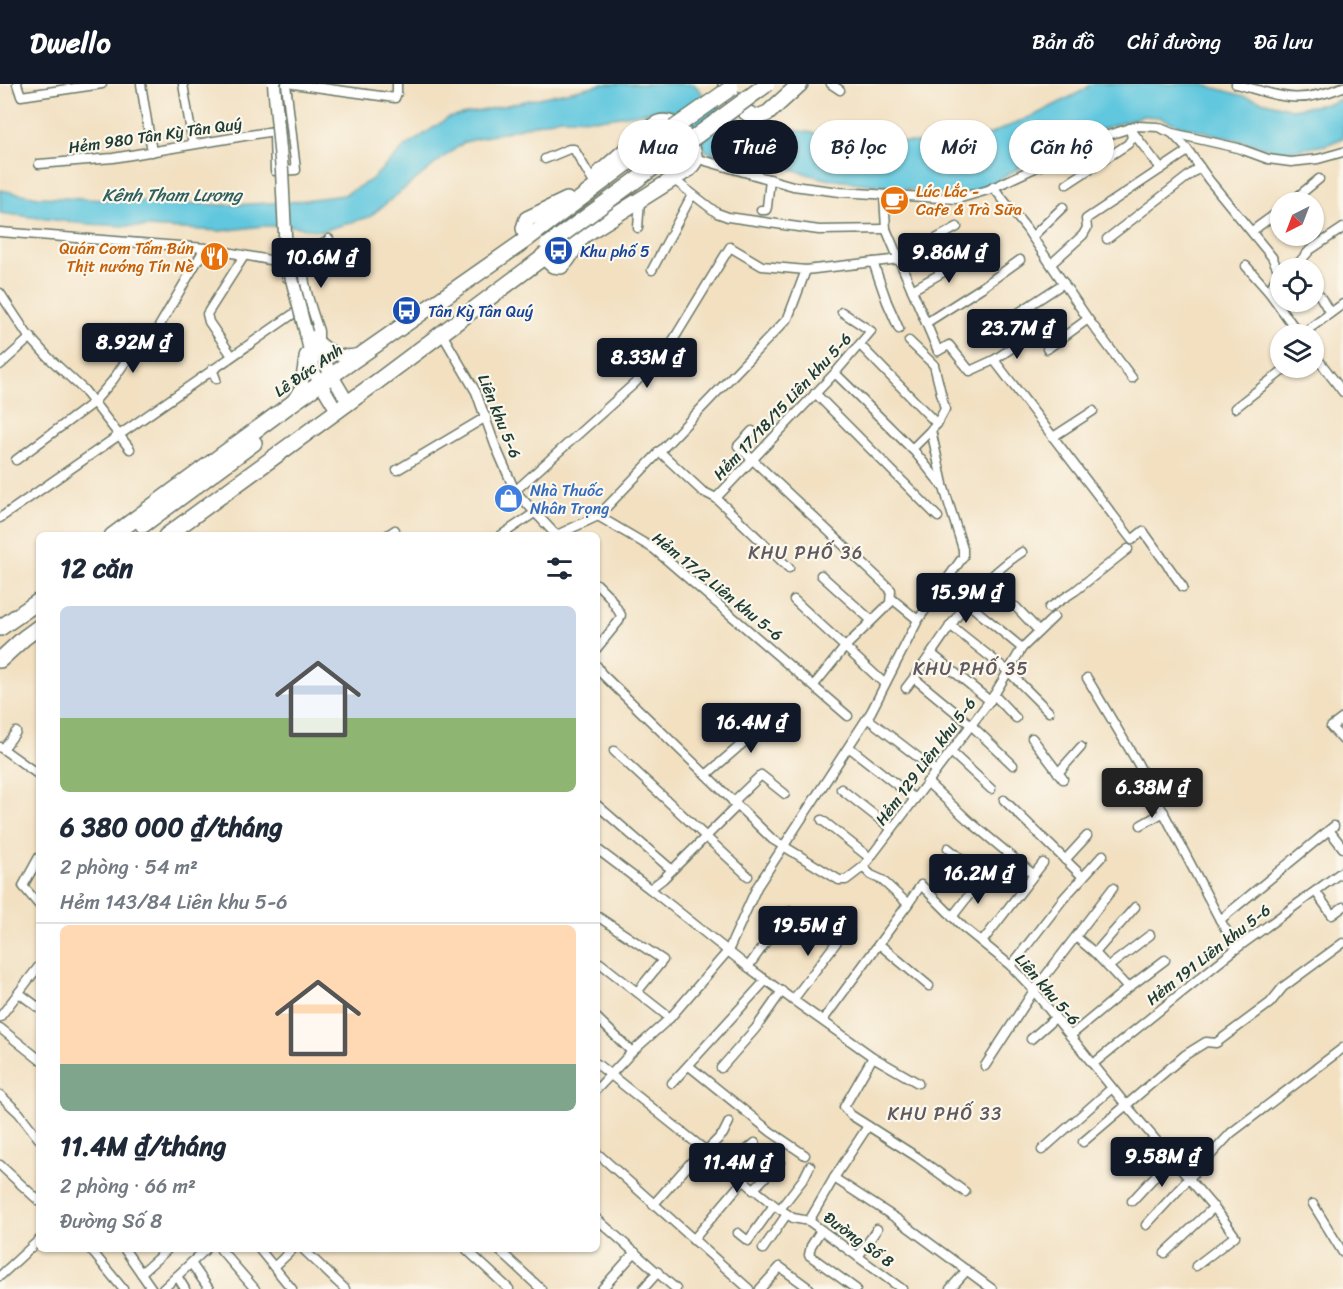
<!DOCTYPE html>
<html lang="vi">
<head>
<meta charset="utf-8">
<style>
  :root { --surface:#fff; --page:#f2f2f3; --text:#1f2937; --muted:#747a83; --line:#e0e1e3; --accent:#111827 }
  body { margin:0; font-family:Sriracha,sans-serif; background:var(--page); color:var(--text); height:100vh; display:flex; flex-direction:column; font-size:22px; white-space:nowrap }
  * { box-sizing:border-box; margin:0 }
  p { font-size:20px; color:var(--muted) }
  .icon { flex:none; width:33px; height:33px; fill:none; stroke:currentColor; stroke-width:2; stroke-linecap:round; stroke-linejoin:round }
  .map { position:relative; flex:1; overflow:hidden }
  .drawer { position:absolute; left:36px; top:448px; width:564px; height:720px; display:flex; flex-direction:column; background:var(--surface); border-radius:9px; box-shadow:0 2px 4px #0004 }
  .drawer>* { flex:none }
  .top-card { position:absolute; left:618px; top:36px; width:570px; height:54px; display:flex; gap:12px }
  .needle { width:39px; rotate:222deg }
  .controls { position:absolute; left:1270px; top:108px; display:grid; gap:12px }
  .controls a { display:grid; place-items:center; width:54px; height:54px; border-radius:50%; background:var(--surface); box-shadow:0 2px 4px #0004; font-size:30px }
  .price { position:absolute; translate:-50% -51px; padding:0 14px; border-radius:6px; background:var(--accent); color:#fff; font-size:20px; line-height:39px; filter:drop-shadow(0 2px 3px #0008) }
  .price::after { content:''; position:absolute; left:50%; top:36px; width:18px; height:14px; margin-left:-9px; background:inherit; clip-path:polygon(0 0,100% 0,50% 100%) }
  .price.active { background:#222; color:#fff }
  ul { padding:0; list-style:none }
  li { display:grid; align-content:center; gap:12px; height:318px; padding:0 24px }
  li+li { border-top:2px solid var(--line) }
  li span { display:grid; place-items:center; height:186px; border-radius:9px; color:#555 }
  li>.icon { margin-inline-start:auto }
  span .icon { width:108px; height:108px; fill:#fffc; stroke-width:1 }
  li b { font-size:26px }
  h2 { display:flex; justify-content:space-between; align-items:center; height:72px; padding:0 24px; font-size:26px }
  .pill { padding:0 21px; border-radius:27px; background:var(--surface); box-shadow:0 2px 4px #0004; font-size:21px; line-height:54px }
  .pill.active { background:var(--accent); color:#fff }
  header { display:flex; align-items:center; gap:36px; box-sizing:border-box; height:84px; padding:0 30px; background:var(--accent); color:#fff }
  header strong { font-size:28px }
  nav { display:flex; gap:33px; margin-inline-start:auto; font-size:21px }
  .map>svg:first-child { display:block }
  .water { fill:#61c7de; stroke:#408289; stroke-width:1.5 }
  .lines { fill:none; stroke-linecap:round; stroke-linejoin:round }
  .street-casing { stroke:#697665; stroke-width:11 }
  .secondary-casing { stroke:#697665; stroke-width:15 }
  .highway-casing { stroke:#697665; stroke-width:18 }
  .street { stroke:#fff; stroke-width:8 }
  .secondary { stroke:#fff; stroke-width:12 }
  .highway { stroke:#fff; stroke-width:15 }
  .secondary-bridge-casing { stroke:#697665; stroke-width:15; stroke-linecap:butt }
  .highway-bridge-casing { stroke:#697665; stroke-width:18; stroke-linecap:butt }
  .secondary-bridge { stroke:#fff; stroke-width:12 }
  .highway-bridge { stroke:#fff; stroke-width:15 }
  .labels { text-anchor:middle; stroke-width:4.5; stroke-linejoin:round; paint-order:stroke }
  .street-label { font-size:16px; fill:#1f3d34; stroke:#fbf7ec }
  .food-label { font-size:16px; fill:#c56008; stroke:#fbf7ec; text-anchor:start }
  .transit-label { font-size:16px; fill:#164399; stroke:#fbf7ec; text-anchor:start }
  .shop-label { font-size:16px; fill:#366cbe; stroke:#fbf7ec; text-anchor:start }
  .water-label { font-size:18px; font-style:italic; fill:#30605e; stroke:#fbf7ec }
  .neighbourhood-label { font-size:18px; letter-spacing:1.5px; fill:#60595f; stroke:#fbf7ec }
</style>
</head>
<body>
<header>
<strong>Dwello</strong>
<nav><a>Bản đồ</a><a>Chỉ đường</a><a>Đã lưu</a></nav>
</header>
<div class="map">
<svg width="1343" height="1205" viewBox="0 0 1343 1205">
  <rect width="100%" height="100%" fill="#fbf7ec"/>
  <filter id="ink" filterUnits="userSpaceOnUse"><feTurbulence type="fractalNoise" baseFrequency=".0167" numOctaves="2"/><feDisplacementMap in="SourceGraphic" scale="12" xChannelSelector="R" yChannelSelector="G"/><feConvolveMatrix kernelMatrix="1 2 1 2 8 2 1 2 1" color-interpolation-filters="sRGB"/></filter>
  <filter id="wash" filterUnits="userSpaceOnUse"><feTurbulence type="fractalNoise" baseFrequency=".008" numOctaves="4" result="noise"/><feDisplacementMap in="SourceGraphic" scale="24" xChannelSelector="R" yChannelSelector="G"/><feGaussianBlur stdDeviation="1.35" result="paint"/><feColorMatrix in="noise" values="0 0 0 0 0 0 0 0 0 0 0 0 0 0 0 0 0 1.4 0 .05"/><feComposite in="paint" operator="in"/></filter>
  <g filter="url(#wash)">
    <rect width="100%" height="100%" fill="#f2e0c1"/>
    <path class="water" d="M603,0h91l13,15 41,24 92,14 111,8 21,-3 67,-29 45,-23 7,-6h110l90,25 41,-6 11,-5v40l-17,7 -43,7 -108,-28 -16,-7 -17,-1 -85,28 -64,40 -29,10h-19l-124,-16 -34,-10 -38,-4 -43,-13 -18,-31 -7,-7 -15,-4 -66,10 -40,-1 -95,24 -21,15 -75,60 -47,14 -30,-5h-29l-42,5 -134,-7 -87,-11v-23l38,7 188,8 63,-3 55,-7 27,-15 34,-33 43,-29z"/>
  </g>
  <g filter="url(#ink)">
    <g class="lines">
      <defs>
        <g id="street">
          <path d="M17,0l4,12 81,-12"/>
          <path d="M141,0l11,68"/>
          <path d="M183,0l10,60"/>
          <path d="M293,0l102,14 2,-5v-9"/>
          <path d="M831,0l9,6"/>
          <path d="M1236,0c46,12 58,22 107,3"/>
          <path d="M1132,47l29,38"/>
          <path d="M1172,49l66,15 30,11 23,3 27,-3 25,-7"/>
          <path d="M274,51l1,36 21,-1 -10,-86"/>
          <path d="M695,74l98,28 47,6 117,7 31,-9 111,-52 38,-12 21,1 14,6 15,16 22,31 63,77 7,15 -10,20 30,42"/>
          <path d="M545,75l24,-10h5l18,31"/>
          <path d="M39,80l74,-6 161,-27"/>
          <path d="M673,95l44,34 11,4 91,13 67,-1"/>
          <path d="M1067,100l61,-40 4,-6 -2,-10"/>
          <path d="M993,103l33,41 62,91 44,59"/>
          <path d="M884,111l2,34 52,122"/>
          <path d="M1291,118l28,-23"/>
          <path d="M761,126h5l1,-3 3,-28"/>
          <path d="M638,144l2,-28"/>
          <path d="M1252,147l29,-21"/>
          <path d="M0,148l205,16 70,13 8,7 4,10"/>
          <path d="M1032,153l31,-30"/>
          <path d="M1107,155l93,-72"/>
          <path d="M873,178l14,40 12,27"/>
          <path d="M1051,180l32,-29 4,-7 -1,-9 102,-68"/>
          <path d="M1246,182l23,26"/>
          <path d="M1292,184l4,-2 14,-16 33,-22"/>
          <path d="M652,186l40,-75"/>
          <path d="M912,206l61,-35"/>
          <path d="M0,209l27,41 21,23 36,33 46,59"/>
          <path d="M1320,212l10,17"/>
          <path d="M1015,231l49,-32"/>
          <path d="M926,239l55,-35 39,-28"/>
          <path d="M441,248l35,60 19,53 20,46 42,45"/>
          <path d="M1302,250l41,-30"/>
          <path d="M319,255v-8c-6,-20 -24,-61 -10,-79 6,-7 15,-6 20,-13"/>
          <path d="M909,257l25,24 11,44 -8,15 -25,25"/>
          <path d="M860,261l77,79"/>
          <path d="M1047,265l41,-30"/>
          <path d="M938,267l11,-6 21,26 24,-11 31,-21"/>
          <path d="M1314,270l29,38"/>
          <path d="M232,272l-23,-34 -2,-8 37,-58"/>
          <path d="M994,276l138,180 11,-9 40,56"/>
          <path d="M0,281l31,-28"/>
          <path d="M212,285l4,10"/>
          <path d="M815,309l123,124"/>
          <path d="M1235,324l51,-40"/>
          <path d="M931,346l12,54"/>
          <path d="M752,347l-14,15 153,144 -1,13 -45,44 -31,38"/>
          <path d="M1053,353l40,-26"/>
          <path d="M659,367l43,40 14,7 73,70"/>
          <path d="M16,376l78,-58 19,-22 17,-25 24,-20 51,-87"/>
          <path d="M397,386l89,-53"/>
          <path d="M515,407l120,-108 34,-36 61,-100 32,19 44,4 94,-11 57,-32"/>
          <path d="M716,414l119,-125 36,-42 -29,-19"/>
          <path d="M598,432l56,33 194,167"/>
          <path d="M0,434l296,-206"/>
          <path d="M557,451l41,-19 190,-198 18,-48"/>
          <path d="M386,452l9,-6"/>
          <path d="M500,452l36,-24"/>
          <path d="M821,491l50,45"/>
          <path d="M990,493l16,23"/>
          <path d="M597,500l12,12 12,19 -2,6 -22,27"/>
          <path d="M891,514l27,22"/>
          <path d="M794,516l91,84"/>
          <path d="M966,518l56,46"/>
          <path d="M1016,523l23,24"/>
          <path d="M1049,524l26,-17 53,-42"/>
          <path d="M950,541l58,46 41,41"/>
          <path d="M932,570l58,47"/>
          <path d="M597,582l4,7 171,166 67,41h7l17,-13 8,8 11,5 26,24 13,-19 42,42 48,39 19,20 96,119 94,110 15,21 -39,30"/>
          <path d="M914,594l57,47 42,40"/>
          <path d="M1087,594l50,84 83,158 17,28"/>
          <path d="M906,604c39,-49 61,-100 116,-136"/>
          <path d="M994,611l22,23"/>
          <path d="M867,634l69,53"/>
          <path d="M1343,634l-12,9 12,13"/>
          <path d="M1032,654l31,41"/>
          <path d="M0,663l39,28"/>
          <path d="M850,664l65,51"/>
          <path d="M3,665l13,-17"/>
          <path d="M614,667l134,125"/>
          <path d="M951,668l40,37"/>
          <path d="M1058,689l23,-26"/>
          <path d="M706,691l72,-62"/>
          <path d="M927,698l41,38 65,54"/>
          <path d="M841,705l51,40"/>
          <path d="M1004,716l79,77"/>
          <path d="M733,718l28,-27 24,19"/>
          <path d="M597,721l75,65"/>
          <path d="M737,722l-74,73 -13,10 98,78 45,33 80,57 45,26"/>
          <path d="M822,736l48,38"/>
          <path d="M1141,741l23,-13"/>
          <path d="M1329,746l14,18"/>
          <path d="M948,764l45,36"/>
          <path d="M597,765l53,40"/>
          <path d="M39,773l-16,29 16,19"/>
          <path d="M1065,776l22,-24"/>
          <path d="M863,783l131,-172 28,-47 32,-31"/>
          <path d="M1316,808l16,23 11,-8"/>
          <path d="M597,832l66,44 -26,32"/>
          <path d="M952,833l31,-40"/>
          <path d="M1220,836l114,-94"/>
          <path d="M1076,853l19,16 33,35"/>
          <path d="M982,858l61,-79"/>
          <path d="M879,860l50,42"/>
          <path d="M1095,869l40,-46"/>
          <path d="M597,881l3,-2 70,55"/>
          <path d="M1011,882l52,-67 40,-44"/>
          <path d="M748,883l33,-46 10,-10"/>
          <path d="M1108,883l42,-32"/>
          <path d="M19,909l20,15"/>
          <path d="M793,916l52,-69"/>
          <path d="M0,933l39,-51"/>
          <path d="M597,934l35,34"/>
          <path d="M823,936l85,-116"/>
          <path d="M0,944l39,31"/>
          <path d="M1070,952l58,-48 37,-28"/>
          <path d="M1031,955l24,-21"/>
          <path d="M873,973l-29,50 7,8 66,42 48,35"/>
          <path d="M597,980l177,141 19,13 16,3 93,68"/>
          <path d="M1093,980l144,-116 106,-77"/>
          <path d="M689,982l82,66 34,23"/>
          <path d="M985,982l48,-74 80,-104"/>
          <path d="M721,984l35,-40 26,-37"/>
          <path d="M672,999l94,-103"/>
          <path d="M597,1005l35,-37 38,-34 58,-67 29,-64 114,-175 47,-92 45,-63v-8l-19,-61 -29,-36 -80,-79"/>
          <path d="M0,1011l19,18 20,26"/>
          <path d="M1083,1058l102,-87 21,-13 10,1 54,-40 13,-16 60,-44"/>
          <path d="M1042,1066l70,-62"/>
          <path d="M705,1068l18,-18 6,-12"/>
          <path d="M597,1069l152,136"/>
          <path d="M0,1081l39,36"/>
          <path d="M731,1089l12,-20 12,-10"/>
          <path d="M834,1094l63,41 95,70"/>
          <path d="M753,1106l27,-28"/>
          <path d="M1132,1117l40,-43"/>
          <path d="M1313,1120l30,49"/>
          <path d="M653,1121l41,-46 6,-11"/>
          <path d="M780,1125l24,-31 6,-12"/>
          <path d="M597,1135l79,70"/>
          <path d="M809,1137l25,-43 34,-52"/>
          <path d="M1146,1141l85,-92 112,-85"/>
          <path d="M821,1146l-10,16 -2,9 47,34"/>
          <path d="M738,1149l10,8 26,-36"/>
          <path d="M693,1156l49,-58"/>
          <path d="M763,1165l24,-35"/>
          <path d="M91,1166l32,39"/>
          <path d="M125,1166l27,39"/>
          <path d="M221,1166l34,39"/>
          <path d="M260,1166l32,39"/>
          <path d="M304,1166l41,39"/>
          <path d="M467,1166l42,39"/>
          <path d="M499,1166l42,39"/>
          <path d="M1165,1169l49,-46"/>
          <path d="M858,1173l19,-28"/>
          <path d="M191,1179l18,26"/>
          <path d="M274,1183l18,-17"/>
          <path d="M141,1189l26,-23"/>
          <path d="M0,1192l39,-36"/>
          <path d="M177,1192l8,13"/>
          <path d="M163,1205l42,-39"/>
          <path d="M602,1205l33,-37"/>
          <path d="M643,1205l15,-17"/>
          <path d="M760,1205l20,-22 30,22"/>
          <path d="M950,1205l17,-19"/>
        </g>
        <g id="secondary">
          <path d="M313,247l15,38 16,27"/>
          <path d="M306,249l9,41 18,30"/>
          <path d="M319,259c13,11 24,17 41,11"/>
          <path d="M293,317l8,-13 5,-33"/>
        </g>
        <g id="highway">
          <path d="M726,0c4,14 17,31 32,33l10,-4 32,-29"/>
          <path d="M527,155l-3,-11 3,-9 40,-19"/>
          <path d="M543,172l10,9 8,1c11,-9 13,-22 23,-31l105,-66 5,-7c3,-18 -21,-51 -41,-36l-53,47"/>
          <path d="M143,441l111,-82"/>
          <path d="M112,452l179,-132 236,-165 147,-111"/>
          <path d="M166,452l212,-155 187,-140"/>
          <path d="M0,544l39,-27"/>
          <path d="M0,576l24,-22 15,-11"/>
        </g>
      </defs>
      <use href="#street" class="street-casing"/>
      <use href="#secondary" class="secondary-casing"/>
      <use href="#highway" class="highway-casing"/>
      <use href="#street" class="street"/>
      <use href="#secondary" class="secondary"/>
      <use href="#highway" class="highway"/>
      <defs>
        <path id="secondary-bridge" d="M274,0l8,87 4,85 20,77"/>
        <g id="highway-bridge">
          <path d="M674,44l57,-40"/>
          <path d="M548,161l219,-161"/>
        </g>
      </defs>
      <use href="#secondary-bridge" class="secondary-bridge-casing"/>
      <use href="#highway-bridge" class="highway-bridge-casing"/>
      <use href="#secondary-bridge" class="secondary-bridge"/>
      <use href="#highway-bridge" class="highway-bridge"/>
    </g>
  </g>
  <defs>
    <symbol id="cafe-disc" viewBox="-11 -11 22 22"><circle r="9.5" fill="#e8710a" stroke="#fbf7ec"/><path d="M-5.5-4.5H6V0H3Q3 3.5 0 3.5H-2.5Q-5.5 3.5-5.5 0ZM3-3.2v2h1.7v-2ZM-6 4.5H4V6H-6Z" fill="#fff"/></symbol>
    <symbol id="bus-disc" viewBox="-11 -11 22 22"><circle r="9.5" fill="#1a4fb4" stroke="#fbf7ec"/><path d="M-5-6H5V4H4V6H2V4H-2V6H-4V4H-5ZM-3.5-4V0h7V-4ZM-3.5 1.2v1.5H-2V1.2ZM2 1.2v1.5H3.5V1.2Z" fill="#fff"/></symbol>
    <symbol id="restaurant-disc" viewBox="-11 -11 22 22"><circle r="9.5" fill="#e8710a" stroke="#fbf7ec"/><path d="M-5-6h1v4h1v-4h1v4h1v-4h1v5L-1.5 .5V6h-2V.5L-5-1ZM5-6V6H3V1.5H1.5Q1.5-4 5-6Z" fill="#fff"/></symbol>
    <symbol id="shop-disc" viewBox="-11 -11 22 22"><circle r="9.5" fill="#3f7fe0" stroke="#fbf7ec"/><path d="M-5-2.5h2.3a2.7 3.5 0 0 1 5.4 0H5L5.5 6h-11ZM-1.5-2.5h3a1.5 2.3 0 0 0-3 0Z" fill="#fff"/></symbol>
  </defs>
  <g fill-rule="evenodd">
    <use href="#cafe-disc" x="878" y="100" width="33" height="33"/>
    <use href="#bus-disc" x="542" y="150" width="33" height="33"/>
    <use href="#restaurant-disc" x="198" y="156" width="33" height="33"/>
    <use href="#bus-disc" x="390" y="210" width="33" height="33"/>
    <use href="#shop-disc" x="492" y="398" width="33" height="33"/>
  </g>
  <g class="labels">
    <g class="street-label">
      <text transform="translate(155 51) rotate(-8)" y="6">Hẻm 980 Tân Kỳ Tân Quý</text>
      <text transform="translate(308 286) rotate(-35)" y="6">Lê Đức Anh</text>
      <text transform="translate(782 322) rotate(-47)" y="6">Hẻm 17/18/15 Liên khu 5-6</text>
      <text transform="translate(500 332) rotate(68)" y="6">Liên khu 5-6</text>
      <text transform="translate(718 502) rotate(39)" y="6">Hẻm 17/2 Liên khu 5-6</text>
      <text transform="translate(925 677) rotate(-53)" y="6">Hẻm 129 Liên khu 5-6</text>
      <text transform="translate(1208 870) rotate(-38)" y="6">Hẻm 191 Liên khu 5-6</text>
      <text transform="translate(1048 905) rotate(49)" y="6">Liên khu 5-6</text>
      <text transform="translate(859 1155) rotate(36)" y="6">Đường Số 8</text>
    </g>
    <g class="food-label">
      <text x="916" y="113">Lúc Lắc -<tspan x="916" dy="18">Cafe &amp; Trà Sữa</tspan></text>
      <text x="194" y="170" text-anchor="end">Quán Cơm Tấm Bún<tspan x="194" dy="18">Thịt nướng Tín Nè</tspan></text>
    </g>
    <g class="transit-label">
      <text x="580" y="173">Khu phố 5</text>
      <text x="428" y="233">Tân Kỳ Tân Quý</text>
    </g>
    <g class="shop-label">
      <text x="530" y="412">Nhà Thuốc<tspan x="530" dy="18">Nhân Trọng</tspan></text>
    </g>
    <g class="water-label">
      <text x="172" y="117">Kênh Tham Lương</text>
    </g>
    <g class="neighbourhood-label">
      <text x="806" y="475">KHU PHỐ 36</text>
      <text x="971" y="591">KHU PHỐ 35</text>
      <text x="945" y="1036">KHU PHỐ 33</text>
    </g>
  </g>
</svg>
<div class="controls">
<a><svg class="needle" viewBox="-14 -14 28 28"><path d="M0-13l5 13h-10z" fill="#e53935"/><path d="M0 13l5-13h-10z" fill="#747a83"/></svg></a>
<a><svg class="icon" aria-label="locate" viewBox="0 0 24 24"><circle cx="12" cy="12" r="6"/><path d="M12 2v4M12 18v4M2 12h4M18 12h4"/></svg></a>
<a><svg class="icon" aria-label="layers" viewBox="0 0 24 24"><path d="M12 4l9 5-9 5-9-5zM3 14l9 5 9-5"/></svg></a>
</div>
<b class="price" style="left:949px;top:200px">9.86M ₫</b>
<b class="price" style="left:321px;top:205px">10.6M ₫</b>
<b class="price" style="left:1017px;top:276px">23.7M ₫</b>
<b class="price" style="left:133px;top:290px">8.92M ₫</b>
<b class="price" style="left:647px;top:305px">8.33M ₫</b>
<b class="price" style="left:966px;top:540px">15.9M ₫</b>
<b class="price" style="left:751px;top:670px">16.4M ₫</b>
<b class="price active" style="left:1152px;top:735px">6.38M ₫</b>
<b class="price" style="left:978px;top:821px">16.2M ₫</b>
<b class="price" style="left:808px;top:873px">19.5M ₫</b>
<b class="price" style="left:1162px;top:1104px">9.58M ₫</b>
<b class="price" style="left:737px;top:1110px">11.4M ₫</b>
<div class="top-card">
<a class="pill">Mua</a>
<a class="pill active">Thuê</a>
<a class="pill">Bộ lọc</a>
<a class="pill">Mới</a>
<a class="pill">Căn hộ</a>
</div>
<section class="drawer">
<h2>12 căn<svg class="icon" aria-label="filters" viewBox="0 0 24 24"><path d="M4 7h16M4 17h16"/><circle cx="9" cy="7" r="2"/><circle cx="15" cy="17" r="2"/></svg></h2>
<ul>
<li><span style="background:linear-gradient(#c9d6e8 60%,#8fb573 0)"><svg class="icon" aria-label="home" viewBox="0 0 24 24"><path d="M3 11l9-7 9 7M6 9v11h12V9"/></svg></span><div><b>6 380 000 ₫/tháng</b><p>2 phòng · 54 m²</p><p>Hẻm 143/84 Liên khu 5-6</p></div></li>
<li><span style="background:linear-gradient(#ffd9b3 75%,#7fa58c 0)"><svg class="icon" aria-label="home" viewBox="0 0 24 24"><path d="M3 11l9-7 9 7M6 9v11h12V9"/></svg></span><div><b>11.4M ₫/tháng</b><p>2 phòng · 66 m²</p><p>Đường Số 8</p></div></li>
</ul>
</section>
</div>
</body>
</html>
